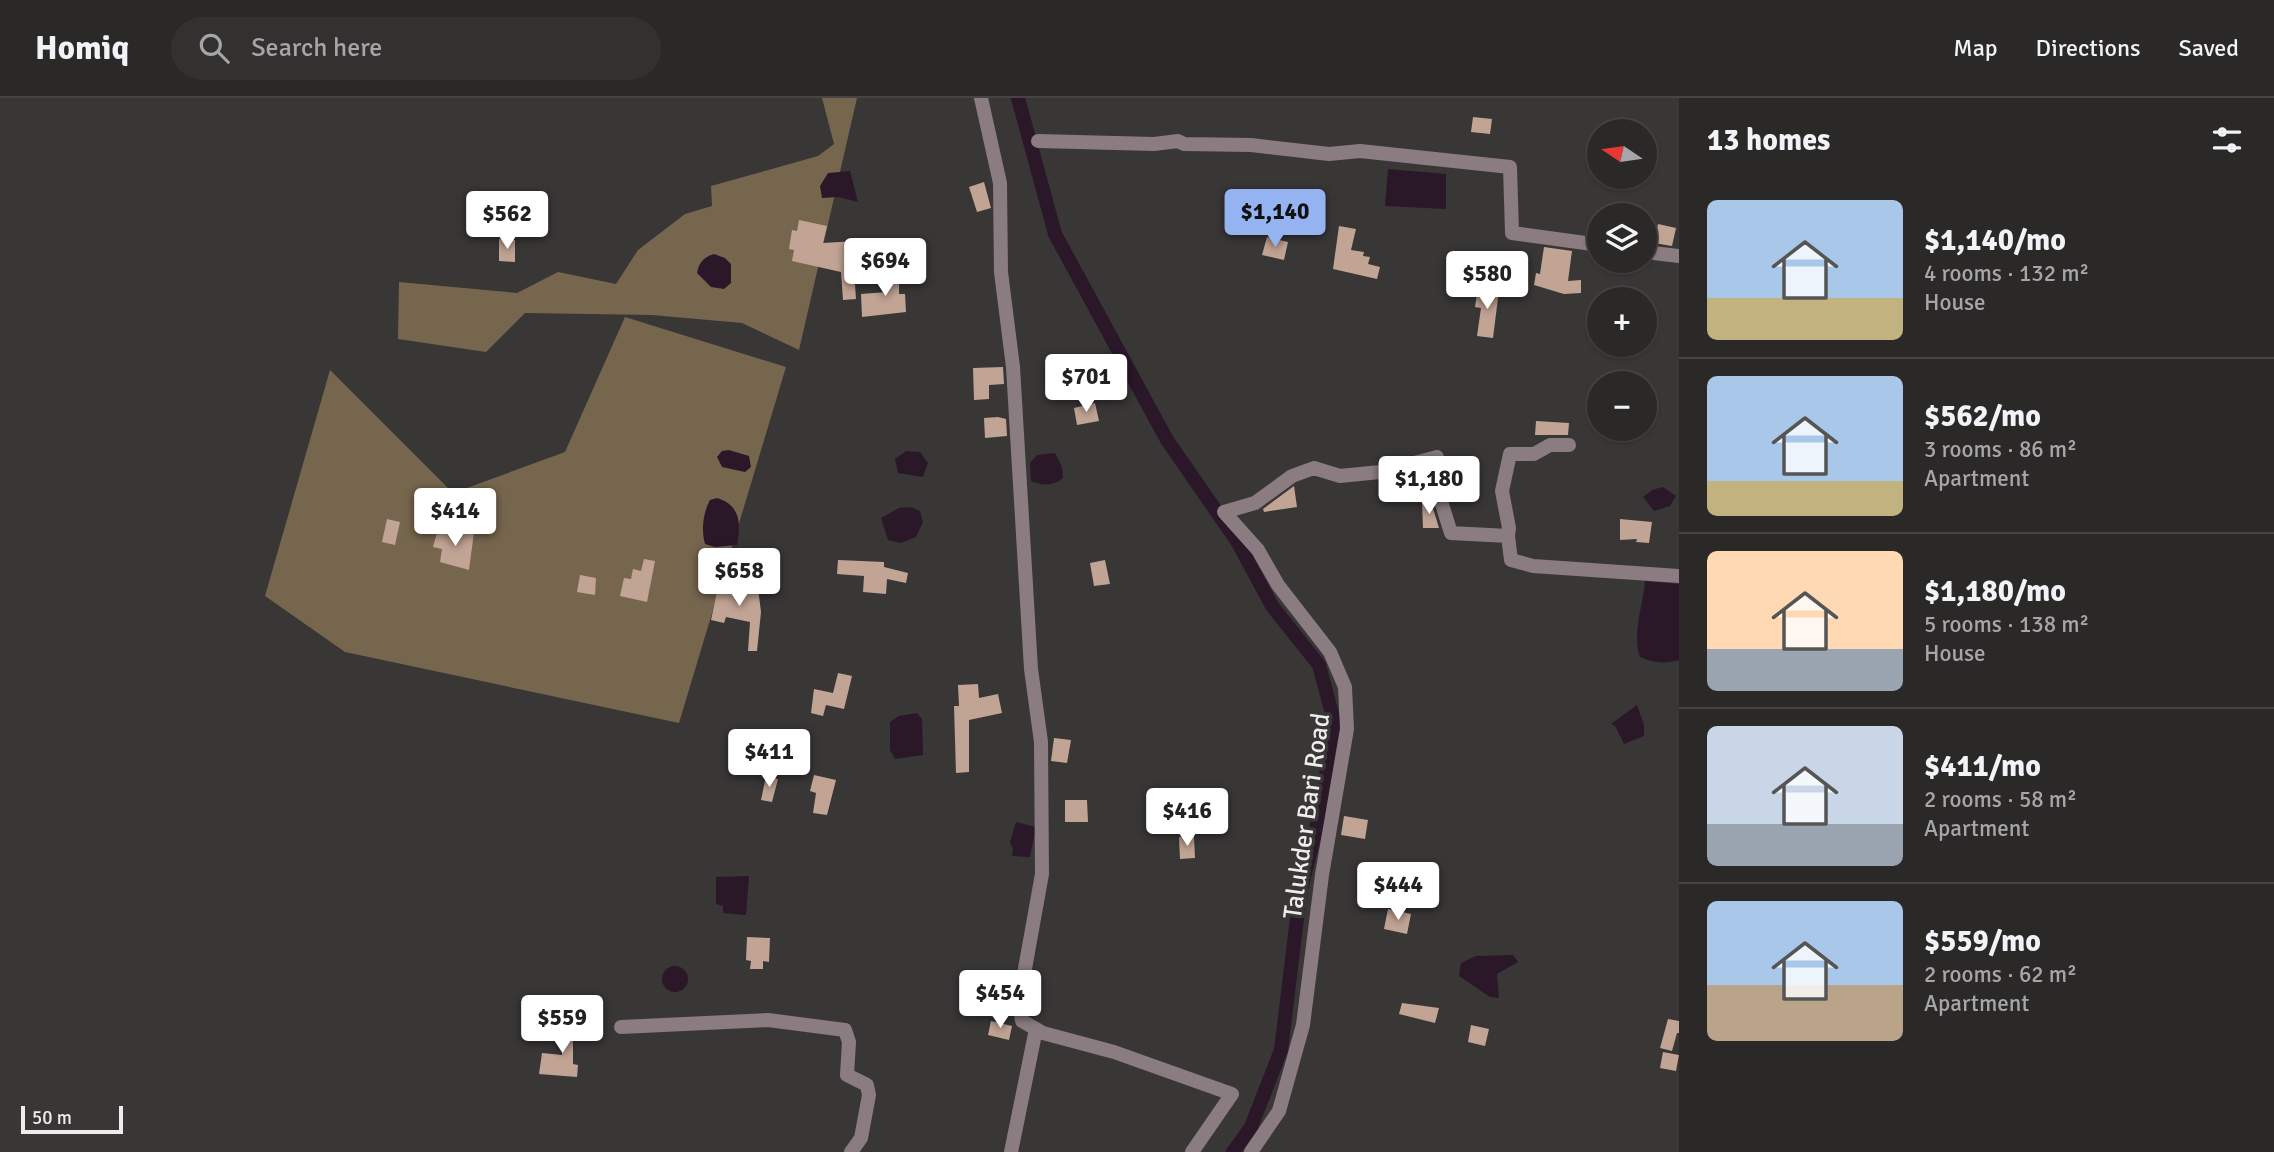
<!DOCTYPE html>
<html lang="en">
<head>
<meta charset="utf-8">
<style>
  :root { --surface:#2b2828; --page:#333030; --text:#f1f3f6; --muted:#a6a6a8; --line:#474445; --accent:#95b2f1 }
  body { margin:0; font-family:Signika,sans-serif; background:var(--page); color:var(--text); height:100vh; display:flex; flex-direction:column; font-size:26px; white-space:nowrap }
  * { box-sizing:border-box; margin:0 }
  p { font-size:23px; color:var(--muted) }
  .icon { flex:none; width:38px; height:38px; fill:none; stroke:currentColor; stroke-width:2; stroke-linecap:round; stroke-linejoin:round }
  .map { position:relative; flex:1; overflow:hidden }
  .panel { display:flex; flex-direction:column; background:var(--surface); width:595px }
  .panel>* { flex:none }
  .needle { width:46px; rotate:283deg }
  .tools { position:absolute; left:1587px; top:21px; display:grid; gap:14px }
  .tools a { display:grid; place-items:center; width:70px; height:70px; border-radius:50%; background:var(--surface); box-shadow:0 2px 5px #0004,0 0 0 2px var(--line); font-size:35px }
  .scale { position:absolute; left:21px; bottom:18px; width:102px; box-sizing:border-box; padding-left:7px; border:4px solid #eeecec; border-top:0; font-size:19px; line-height:24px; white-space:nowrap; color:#eeecec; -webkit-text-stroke:5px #393636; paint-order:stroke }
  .price { position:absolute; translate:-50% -60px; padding:0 16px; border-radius:7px; background:#fff; color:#222; font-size:23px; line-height:46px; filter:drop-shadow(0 2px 4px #0008) }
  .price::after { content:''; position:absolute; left:50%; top:42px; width:21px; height:16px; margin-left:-10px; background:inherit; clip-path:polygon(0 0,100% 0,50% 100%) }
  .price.active { background:var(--accent); color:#111 }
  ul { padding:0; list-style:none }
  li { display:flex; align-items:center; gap:21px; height:175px; padding:0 28px }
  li+li { border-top:2px solid var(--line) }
  li span { display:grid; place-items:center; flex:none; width:196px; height:140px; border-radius:10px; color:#555 }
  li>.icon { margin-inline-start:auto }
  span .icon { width:84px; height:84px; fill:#fffc; stroke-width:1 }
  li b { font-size:30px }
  h2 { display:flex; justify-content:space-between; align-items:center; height:84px; padding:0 28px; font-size:30px }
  header { display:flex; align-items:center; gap:42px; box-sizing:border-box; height:98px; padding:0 35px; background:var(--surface); border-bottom:2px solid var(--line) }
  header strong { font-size:33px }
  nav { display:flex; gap:38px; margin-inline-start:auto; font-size:24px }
  .search { width:490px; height:63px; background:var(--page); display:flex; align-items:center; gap:18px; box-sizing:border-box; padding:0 24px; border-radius:38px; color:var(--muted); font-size:26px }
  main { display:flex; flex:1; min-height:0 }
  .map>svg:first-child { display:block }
  .forest { fill:#77664e }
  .water { fill:#2a1829 }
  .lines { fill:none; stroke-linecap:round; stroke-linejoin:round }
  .canal { stroke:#2a1829; stroke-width:14 }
  .building { fill:#c2a495 }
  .minor { stroke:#8a7c81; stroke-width:14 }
  .labels { text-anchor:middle; stroke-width:7; stroke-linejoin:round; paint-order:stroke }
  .street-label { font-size:26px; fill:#eeecec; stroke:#393636 }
</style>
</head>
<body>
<header>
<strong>Homiq</strong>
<div class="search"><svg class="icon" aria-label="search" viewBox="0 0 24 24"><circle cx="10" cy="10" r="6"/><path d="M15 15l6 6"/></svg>Search here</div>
<nav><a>Map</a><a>Directions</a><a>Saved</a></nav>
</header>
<main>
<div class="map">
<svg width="1679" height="1054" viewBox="0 0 1679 1054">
  <rect width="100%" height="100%" fill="#393636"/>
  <g class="forest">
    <path d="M822,0h35l-58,252 -57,-27 -90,-8 -127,-2 -39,39 -88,-13 1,-57 118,11 41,-21 58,12 22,-34 47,-36 27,-8 -1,-20 107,-30 16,-12z"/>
    <path d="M625,219l161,50 -107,356 -334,-71 -80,-56 65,-226 123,123 112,-41z"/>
  </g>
  <g class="water">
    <path d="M1388,71l58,5v35l-61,-3z"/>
    <path d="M850,73l8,31 -20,-5 -16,1 -2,-12 8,-13z"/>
    <path d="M714,156l11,4 6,6v19l-7,6 -13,-2 -14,-14c2,-11 7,-16 17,-19z"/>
    <path d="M729,352l20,6 2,11 -6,5 -23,-5 -5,-10 5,-6z"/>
    <path d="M906,353l14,1 8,11 -5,14 -25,-4 -3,-14z"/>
    <path d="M1055,355l7,14 1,11c-10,8 -21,8 -32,3l-1,-18 7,-8z"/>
    <path d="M1663,389l13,9 -6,10 -16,5 -11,-14 9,-7z"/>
    <path d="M717,400c24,7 24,27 20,47l-22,2 -10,-3c-4,-14 -2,-31 5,-44z"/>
    <path d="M911,409l9,4 3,11 -7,15 -15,6 -13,-3 -7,-22 18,-10z"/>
    <path d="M1645,483l34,3v76c-14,4 -26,3 -39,-3 -8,-22 3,-52 5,-76z"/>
    <path d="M1637,607l7,20v11l-20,8 -9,-18 -4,-2z"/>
    <path d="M917,615l5,6 1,36 -28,4 -5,-9v-28l9,-6z"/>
    <path d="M1016,724l20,5 -6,30 -18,-1 1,-7 -3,-7z"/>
    <path d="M749,778l-3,39 -23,-2v-7l-7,-2v-27z"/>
    <path d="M1513,857l5,7 -21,12 2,24 -9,-1 -31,-21 2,-13 15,-7z"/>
    <circle cx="675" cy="881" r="13"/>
  </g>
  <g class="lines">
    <path class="canal" d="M1018,0l37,136 112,206 70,101 35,65 47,59 16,60 -17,95 -18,74 -19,156 -30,77 -18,25"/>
  </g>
  <g class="building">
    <path d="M1473,19l19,2 -2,15 -19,-2z"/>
    <path d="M984,84l7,26 -14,4 -8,-25z"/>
    <path d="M799,122l28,6 -4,17 33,-2 1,10 24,-2 1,19 -28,2 2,29 -13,1 -2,-28 -49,-11 2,-11 -5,-1 3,-19 5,1z"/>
    <path d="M1658,126l18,4 -4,18 -18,-3z"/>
    <path d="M1339,128l17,3 -5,21 13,2 -1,4 7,1 -2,7 12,3 -3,12 -44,-10z"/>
    <path d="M1267,139l21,5 -4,18 -22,-5z"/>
    <path d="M499,141l16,1v22l-16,-1z"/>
    <path d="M1544,149l28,4 -4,30 13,-1v13l-17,1 -30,-9 2,-12 4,1z"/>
    <path d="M888,170h11v26h6l1,18 -44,5 -1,-23 26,-2z"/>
    <path d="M1478,189l21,3 -6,48 -16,-2 4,-28 -6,-1z"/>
    <path d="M1003,269l1,17 -15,1v14l-15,1 -1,-32z"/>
    <path d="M1095,305l4,18 -22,4 -3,-17z"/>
    <path d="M998,319l8,2 1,17 -22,2 -1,-20z"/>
    <path d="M1536,323l33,2 -1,12h-33z"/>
    <path d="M1294,388l3,21 -33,5 -1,-3z"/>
    <path d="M1422,404h9l8,26h-16z"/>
    <path d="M387,421l13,3 -5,23 -13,-3z"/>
    <path d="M1620,421l32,3 -3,21 -13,-1 1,-3 -17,1z"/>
    <path d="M438,431l23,6 1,-5 12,2 -5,38 -29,-8 2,-13 -9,-2z"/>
    <path d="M644,461l11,2 -8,41 -27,-6 4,-18 7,1 2,-10 8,2z"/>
    <path d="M838,462l46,2v5l24,6 -2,10 -19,-4 -1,15 -23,-2 1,-16 -27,-2z"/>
    <path d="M1105,462l5,24 -16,2 -4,-23z"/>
    <path d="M580,477l16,3 -1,17 -18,-3z"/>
    <path d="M720,480l22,5 -1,7 17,-2 3,24 -4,39h-9l2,-29 -24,-5 -2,6 -13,-3z"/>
    <path d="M838,575l14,3 -8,33 -18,-4 -3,11 -12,-3 3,-24 19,4z"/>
    <path d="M978,586l1,14 19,-4 4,19 -33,7v52l-13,1 -2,-67h5l-1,-21z"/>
    <path d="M1054,640l17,2 -4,23 -16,-2z"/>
    <path d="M814,677l22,5 -9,35 -14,-2 3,-20 -6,-2z"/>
    <path d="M766,678l12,3 -6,23 -11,-2z"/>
    <path d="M1065,702h22l1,22h-23z"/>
    <path d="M1344,718l24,4 -3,19 -24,-4z"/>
    <path d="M1194,738l1,22 -15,1 -1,-22z"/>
    <path d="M1388,811l23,5 -4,20 -23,-5z"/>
    <path d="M747,839l23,1 -1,24 -6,-1v8h-13l1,-8 -5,-1z"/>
    <path d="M993,889l14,2 -6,30 -31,-9 3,-11 18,4z"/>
    <path d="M1402,905l37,5 -4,15 -36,-9z"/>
    <path d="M1668,921l11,2v12h-2l-5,18 -12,-3z"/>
    <path d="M579,923l2,10 -8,1v32l5,1 -1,12 -38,-3 3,-21 20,2v-32z"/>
    <path d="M991,923l21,5 -3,14 -21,-5z"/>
    <path d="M1471,927l18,4 -4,17 -17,-4z"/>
    <path d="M1663,954l16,3 -3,16 -16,-3z"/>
  </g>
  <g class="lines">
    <g class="minor">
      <path d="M981,0l19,85 1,89 12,95 18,302 10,73 1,132 -23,128 3,19 21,12 71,19 118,42 -40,58"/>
      <path d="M1038,43l116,3 24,-3 6,3 67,1 78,9 31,-3 150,16 2,66 88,12"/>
      <path d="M1645,154l34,4"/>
      <path d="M1508,438l3,24 22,6 146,10"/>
      <path d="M621,929l147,-7 77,10 4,12 -2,33 20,10 2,10 -8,43 -10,14"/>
      <path d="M1011,1054l25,-123"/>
      <path d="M1251,1054l28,-41 24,-86 19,-150 25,-146 -2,-42 -15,-35 -52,-67 -20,-35 -34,-38 31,-9 37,-27 22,-8 26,8 40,-4 57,-15 3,41 11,35 57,3 1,-8 -7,-37 8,-37h24l16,-9h19"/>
    </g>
  </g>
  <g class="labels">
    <g class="street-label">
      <text transform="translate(1306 718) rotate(-82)" y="9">Talukder Bari Road</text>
    </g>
  </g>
</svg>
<div class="tools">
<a><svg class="needle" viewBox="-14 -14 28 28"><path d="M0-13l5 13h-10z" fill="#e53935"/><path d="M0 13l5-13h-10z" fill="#a6a6a8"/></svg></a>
<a><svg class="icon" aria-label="layers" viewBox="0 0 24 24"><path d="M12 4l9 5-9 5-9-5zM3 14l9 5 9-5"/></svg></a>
<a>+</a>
<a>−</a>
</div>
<div class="scale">50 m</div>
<b class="price active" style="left:1275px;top:151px">$1,140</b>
<b class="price" style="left:507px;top:153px">$562</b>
<b class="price" style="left:885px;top:200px">$694</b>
<b class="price" style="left:1487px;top:213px">$580</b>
<b class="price" style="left:1086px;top:316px">$701</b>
<b class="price" style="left:1429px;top:418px">$1,180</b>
<b class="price" style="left:455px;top:450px">$414</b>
<b class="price" style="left:739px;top:510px">$658</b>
<b class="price" style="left:769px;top:691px">$411</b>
<b class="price" style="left:1187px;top:750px">$416</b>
<b class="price" style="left:1398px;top:824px">$444</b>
<b class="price" style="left:1000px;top:932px">$454</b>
<b class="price" style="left:562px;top:957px">$559</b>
</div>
<section class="panel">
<h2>13 homes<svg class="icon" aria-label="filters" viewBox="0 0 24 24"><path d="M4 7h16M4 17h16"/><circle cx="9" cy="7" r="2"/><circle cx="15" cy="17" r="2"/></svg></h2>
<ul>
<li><span style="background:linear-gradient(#a9c7e8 70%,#c2b280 0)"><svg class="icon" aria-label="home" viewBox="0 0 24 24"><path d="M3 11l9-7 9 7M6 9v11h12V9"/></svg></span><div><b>$1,140/mo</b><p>4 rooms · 132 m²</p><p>House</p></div></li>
<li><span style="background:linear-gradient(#a9c7e8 75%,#c2b280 0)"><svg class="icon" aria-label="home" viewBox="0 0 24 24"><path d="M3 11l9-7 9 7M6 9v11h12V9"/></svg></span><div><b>$562/mo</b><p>3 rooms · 86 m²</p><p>Apartment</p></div></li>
<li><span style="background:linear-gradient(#ffd9b3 70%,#9aa5b1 0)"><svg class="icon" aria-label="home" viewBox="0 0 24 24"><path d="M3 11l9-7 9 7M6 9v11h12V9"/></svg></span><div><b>$1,180/mo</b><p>5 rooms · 138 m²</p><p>House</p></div></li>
<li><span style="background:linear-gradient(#c9d6e8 70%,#9aa5b1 0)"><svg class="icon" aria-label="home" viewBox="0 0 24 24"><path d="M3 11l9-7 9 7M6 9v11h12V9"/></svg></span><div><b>$411/mo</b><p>2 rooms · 58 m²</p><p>Apartment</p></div></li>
<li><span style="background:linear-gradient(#a9c7e8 60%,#b9a48a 0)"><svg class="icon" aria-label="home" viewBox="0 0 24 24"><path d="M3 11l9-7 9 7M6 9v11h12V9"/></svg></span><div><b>$559/mo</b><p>2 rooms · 62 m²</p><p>Apartment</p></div></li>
</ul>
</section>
</main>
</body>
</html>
